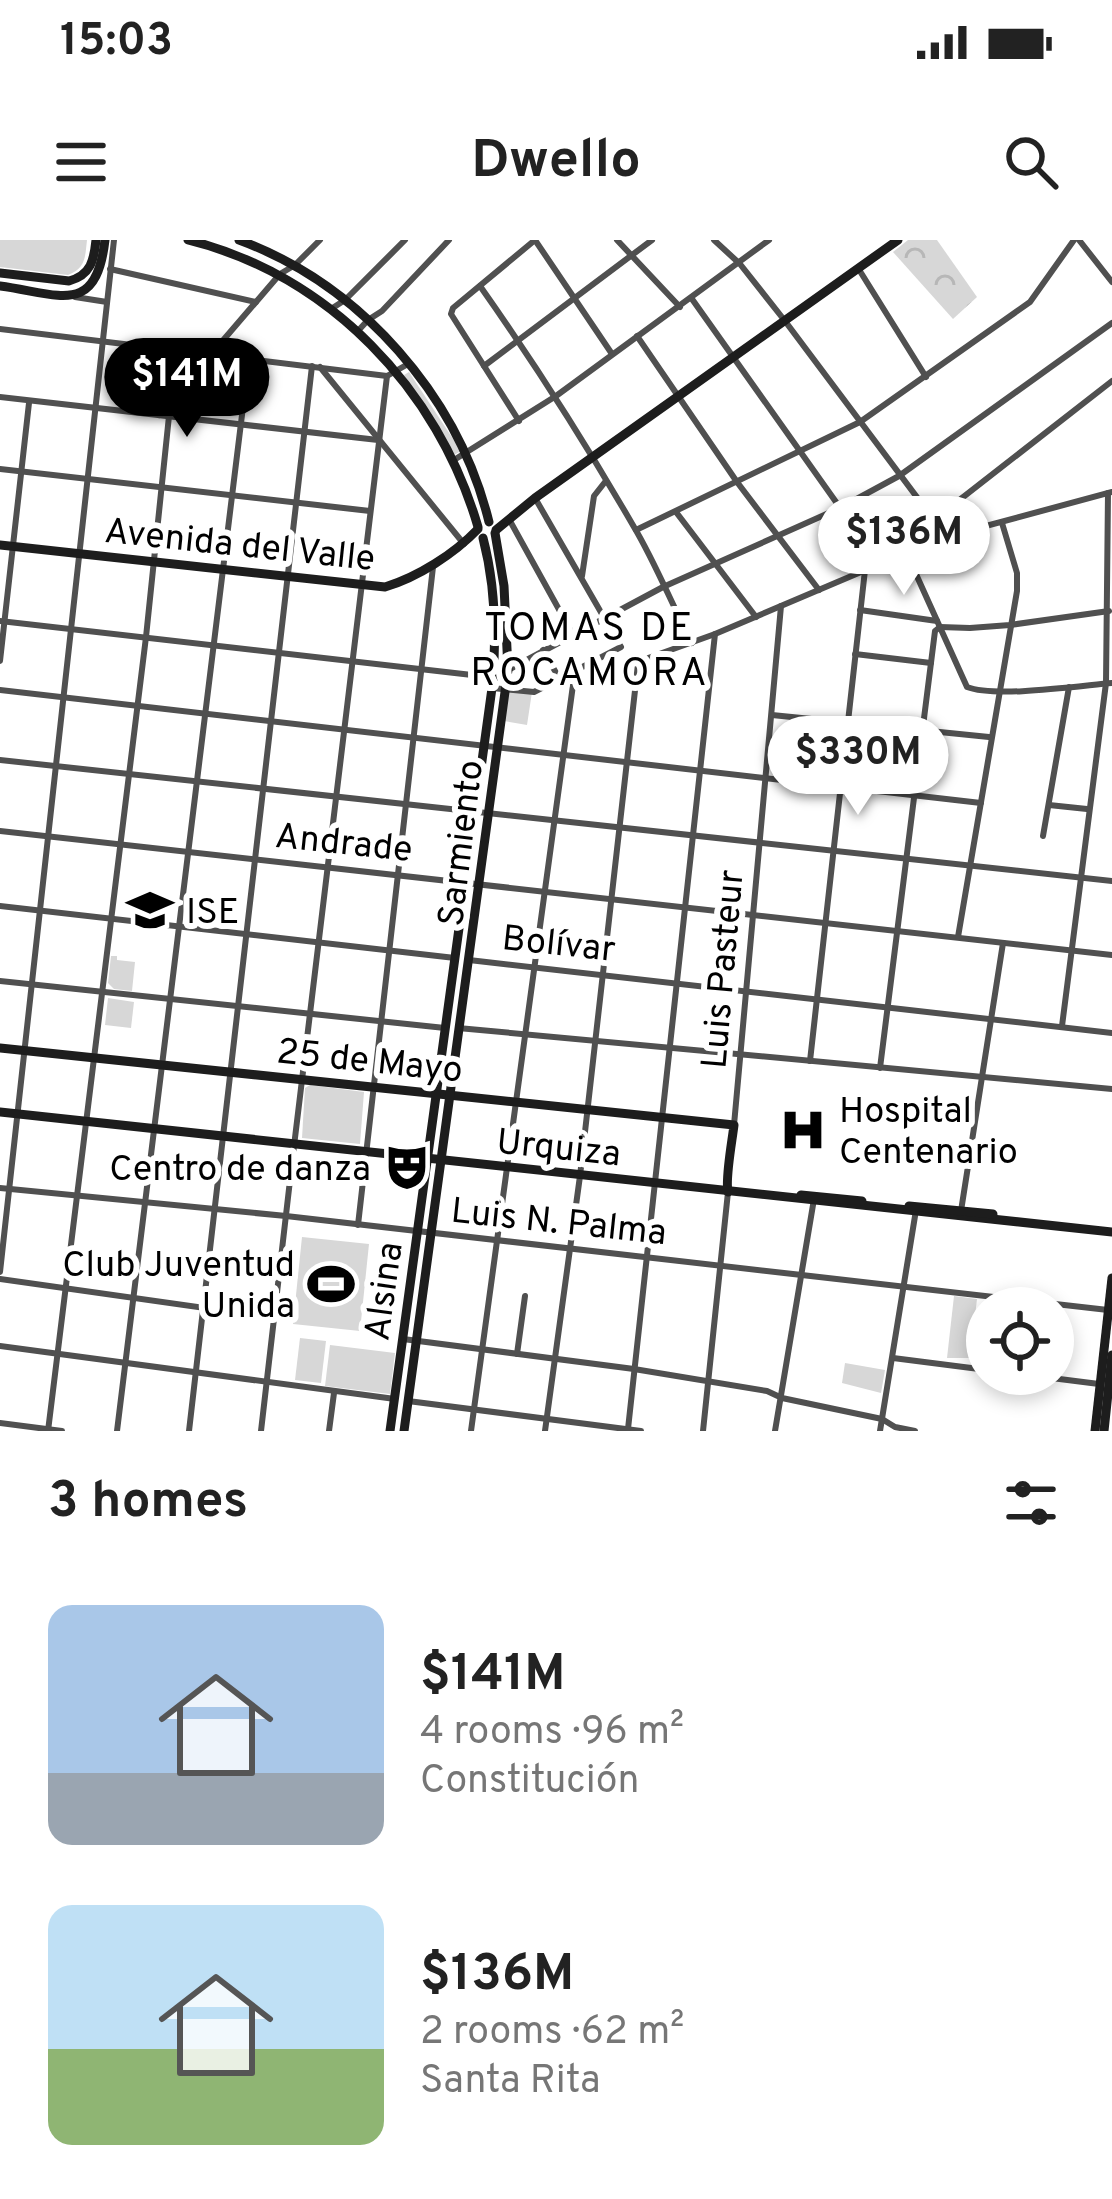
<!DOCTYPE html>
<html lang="en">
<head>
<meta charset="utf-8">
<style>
  :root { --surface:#fff; --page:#f2f2f2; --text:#222; --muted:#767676; --accent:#000 }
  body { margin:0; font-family:Overpass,sans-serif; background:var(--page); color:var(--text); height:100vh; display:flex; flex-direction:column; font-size:45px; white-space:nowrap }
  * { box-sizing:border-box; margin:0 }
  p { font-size:39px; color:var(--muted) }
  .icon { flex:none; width:66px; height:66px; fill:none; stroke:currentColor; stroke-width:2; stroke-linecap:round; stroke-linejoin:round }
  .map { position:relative; height:1191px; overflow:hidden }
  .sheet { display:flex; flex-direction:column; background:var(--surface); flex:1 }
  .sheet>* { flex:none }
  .fabs { position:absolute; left:966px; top:1047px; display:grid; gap:24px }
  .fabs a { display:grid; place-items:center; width:108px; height:108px; border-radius:50%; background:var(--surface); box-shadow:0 6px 18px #0003; font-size:60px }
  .price { position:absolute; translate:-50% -102px; padding:0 27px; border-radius:42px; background:#fff; color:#222; font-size:39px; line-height:78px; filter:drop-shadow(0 3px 6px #0008) }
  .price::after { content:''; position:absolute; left:50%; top:72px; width:36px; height:27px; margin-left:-18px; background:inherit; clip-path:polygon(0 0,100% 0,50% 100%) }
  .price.current { background:var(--accent); color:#fff }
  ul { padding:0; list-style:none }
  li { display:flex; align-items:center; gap:36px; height:300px; padding:0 48px }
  li span { display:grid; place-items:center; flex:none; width:336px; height:240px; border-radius:24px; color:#555 }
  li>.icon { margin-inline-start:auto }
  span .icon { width:144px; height:144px; fill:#fffc; stroke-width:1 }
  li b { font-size:51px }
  h2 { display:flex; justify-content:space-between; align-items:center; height:144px; padding:0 48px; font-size:51px }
  .status { display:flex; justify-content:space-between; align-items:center; height:84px; padding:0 60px; background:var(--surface); direction:ltr }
  .status svg { height:33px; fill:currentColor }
  header { display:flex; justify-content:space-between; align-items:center; height:156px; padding:0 48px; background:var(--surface); font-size:54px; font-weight:700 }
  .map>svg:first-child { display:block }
  .green { fill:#d7d7d7 }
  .forest { fill:url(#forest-crowns) }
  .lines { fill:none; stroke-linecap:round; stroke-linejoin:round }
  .street { stroke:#505050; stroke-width:6 }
  .secondary { stroke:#1d1d1d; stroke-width:9 }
  .labels { text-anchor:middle; stroke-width:12; stroke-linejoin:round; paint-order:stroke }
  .street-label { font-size:36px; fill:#000; stroke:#fff }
  .poi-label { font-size:36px; fill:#000; stroke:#fff; text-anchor:start }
  .neighbourhood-label { font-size:39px; letter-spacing:3px; fill:#000; stroke:#fff }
</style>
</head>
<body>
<div class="status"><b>15:03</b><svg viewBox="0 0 49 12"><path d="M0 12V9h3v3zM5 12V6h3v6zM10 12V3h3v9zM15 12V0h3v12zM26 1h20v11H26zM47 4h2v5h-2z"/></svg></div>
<header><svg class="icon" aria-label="menu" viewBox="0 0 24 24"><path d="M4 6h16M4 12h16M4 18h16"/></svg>Dwello<svg class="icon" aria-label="search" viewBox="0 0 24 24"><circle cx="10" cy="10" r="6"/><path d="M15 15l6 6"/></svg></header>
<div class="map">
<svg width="1112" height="1191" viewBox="0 0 1112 1191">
  <defs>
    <pattern id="forest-crowns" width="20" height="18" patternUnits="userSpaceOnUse" patternTransform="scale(3)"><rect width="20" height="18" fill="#d7d7d7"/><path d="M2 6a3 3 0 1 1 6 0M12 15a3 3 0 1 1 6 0" fill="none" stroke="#b7b7b7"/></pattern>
  </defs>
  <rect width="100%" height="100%" fill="#fff"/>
  <g class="green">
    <path d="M0,0h87c-2,17 -1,28 -19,35l-68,-8z"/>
    <path d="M409,132l52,79 -7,4 -50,-80z"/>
    <path d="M510,451l22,1 -5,33 -23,-4 3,-26z"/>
    <path d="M111,716h6v4l18,2 -3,29 -18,-2 -6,-6z"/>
    <path d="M108,758l26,4 -3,26 -26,-3z"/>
    <path d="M310,845l54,7 -4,52 -58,-6 3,-50z"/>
    <path d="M302,997l67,7 -9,87 -67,-7z"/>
    <path d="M954,1056l23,3 -7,59h-23z"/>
    <path d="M300,1098l26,3 -5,42 -26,-3z"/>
    <path d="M330,1105l65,8 -5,41 -65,-8z"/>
    <path d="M845,1123l40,7 -4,23 -39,-10z"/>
  </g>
  <path class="forest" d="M908,0h29l40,57 -24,22 -60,-67z"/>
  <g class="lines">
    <g class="street">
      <path d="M535,0l77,114"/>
      <path d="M617,0l63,67"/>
      <path d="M714,0l26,24 45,57 149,199 7,18"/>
      <path d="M1079,0l33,42"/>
      <path d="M858,28l68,109"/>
      <path d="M110,29l146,33"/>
      <path d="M480,46c55,78 106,158 154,241 22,37 38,78 58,116"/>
      <path d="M75,57l32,5"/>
      <path d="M692,59l188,265"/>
      <path d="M331,69l14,-9 60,-60"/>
      <path d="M0,89l387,47 21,-12"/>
      <path d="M357,92l11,-12 14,-9 67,-71"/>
      <path d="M637,96l100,146 82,108"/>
      <path d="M484,126l168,-126"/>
      <path d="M320,127l144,177"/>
      <path d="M0,157l378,43"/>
      <path d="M159,175l121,-141 15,-9 25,-25"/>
      <path d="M519,181l-68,-107 2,-6 82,-68"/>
      <path d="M454,220l102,-64 213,-156"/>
      <path d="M0,229l370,42"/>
      <path d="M676,272l80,105"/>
      <path d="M935,279l177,-138"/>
      <path d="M510,281l62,112"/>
      <path d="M636,290l224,-108 170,-120 44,-62"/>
      <path d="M906,312l61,135c29,11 111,-1 145,-4"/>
      <path d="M582,336l12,-80 11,-14"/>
      <path d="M860,370l77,11"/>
      <path d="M0,381l507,58"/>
      <path d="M940,387l30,1 40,-3 99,-14"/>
      <path d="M543,410l16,28"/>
      <path d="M855,414l76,9"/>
      <path d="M0,421l29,-258"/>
      <path d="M494,428l14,2 155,-83 177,-79 59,-32 213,-153"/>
      <path d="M573,445l142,-51 226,-96 171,-46"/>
      <path d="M492,448l42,4 87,-45 -86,-149"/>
      <path d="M0,450l981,113"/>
      <path d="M772,475l217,22"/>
      <path d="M0,520l1112,121"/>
      <path d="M1049,565l38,4"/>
      <path d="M0,591l1112,124"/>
      <path d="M1043,596l26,-149"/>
      <path d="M0,666l455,52"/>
      <path d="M958,697l59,-346v-18l-15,-50"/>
      <path d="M469,720l643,73"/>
      <path d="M0,741l445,47"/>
      <path d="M1062,786l44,-343 2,-190"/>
      <path d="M458,788l654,61"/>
      <path d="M810,821l55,-491"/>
      <path d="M880,828l55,-437 5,-4"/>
      <path d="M734,885l47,-519"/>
      <path d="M0,948l286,28 822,94"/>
      <path d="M961,971l42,-268"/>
      <path d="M358,985l75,-658"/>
      <path d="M0,1032l114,-1032"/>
      <path d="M0,1039l276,39"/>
      <path d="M403,1099l231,30 133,22 15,7 100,21 13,8 20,4"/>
      <path d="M0,1106l395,53"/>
      <path d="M517,1114l8,-58"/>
      <path d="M893,1118l94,12"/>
      <path d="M1020,1134l79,10"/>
      <path d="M408,1161l233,30"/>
      <path d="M0,1183l62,8"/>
      <path d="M628,1189l87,-795"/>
      <path d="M48,1191l98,-794 23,-221 -3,-12"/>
      <path d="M117,1191l132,-1073"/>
      <path d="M189,1191l123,-1065"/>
      <path d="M261,1191c40,-352 83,-704 126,-1055"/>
      <path d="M329,1191l5,-38"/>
      <path d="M471,1191l102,-746 -5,-10"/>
      <path d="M545,1191l35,-255 58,-512"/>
      <path d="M703,1191l25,-239"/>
      <path d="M775,1191l39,-232"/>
      <path d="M880,1191l36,-221"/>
    </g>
    <g class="secondary">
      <path d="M188,0c141,35 250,149 290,287"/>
      <path d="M239,0c122,45 219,156 250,282"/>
      <path d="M0,33l69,8c22,-6 25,-21 27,-41"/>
      <path d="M0,46c60,8 96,31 105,-46"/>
      <path d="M496,290l39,-32 363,-258"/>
      <path d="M0,305l385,42c33,-10 69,-33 93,-58"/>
      <path d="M0,808l734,77c-2,17 -9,54 -6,67"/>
      <path d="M0,872l1112,120"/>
      <path d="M801,955l61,6"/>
      <path d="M909,966l84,8"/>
      <path d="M390,1191l102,-743c5,-51 4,-100 -9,-150"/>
      <path d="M404,1191l104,-761 -4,-84 -9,-53"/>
      <path d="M1095,1191l17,-153"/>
      <path d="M1104,1191l8,-76"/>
    </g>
  </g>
  <defs>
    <symbol id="university-bare" viewBox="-9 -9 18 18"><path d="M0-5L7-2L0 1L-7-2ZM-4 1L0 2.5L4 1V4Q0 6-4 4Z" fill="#000" stroke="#fff" stroke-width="2.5" paint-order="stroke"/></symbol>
    <symbol id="hospital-bare" viewBox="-9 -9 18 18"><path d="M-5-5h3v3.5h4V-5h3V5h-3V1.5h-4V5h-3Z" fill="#000" stroke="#fff" stroke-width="2.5" paint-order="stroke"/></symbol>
    <symbol id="theatre-bare" viewBox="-9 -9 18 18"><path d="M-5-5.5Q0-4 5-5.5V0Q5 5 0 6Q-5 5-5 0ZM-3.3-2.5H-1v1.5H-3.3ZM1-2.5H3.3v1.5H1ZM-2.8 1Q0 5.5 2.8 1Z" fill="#000" stroke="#fff" stroke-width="2.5" paint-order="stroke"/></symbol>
    <symbol id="stadium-bare" viewBox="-9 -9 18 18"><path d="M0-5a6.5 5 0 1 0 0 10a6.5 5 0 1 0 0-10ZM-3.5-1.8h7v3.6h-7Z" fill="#000" stroke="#fff" stroke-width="2.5" paint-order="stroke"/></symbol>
  </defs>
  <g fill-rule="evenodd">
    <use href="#university-bare" x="117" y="637" width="66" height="66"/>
    <use href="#hospital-bare" x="770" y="857" width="66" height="66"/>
    <use href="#theatre-bare" x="374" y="894" width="66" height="66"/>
    <use href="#stadium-bare" x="298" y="1011" width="66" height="66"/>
  </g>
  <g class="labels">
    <g class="street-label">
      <text transform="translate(240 303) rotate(6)" y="13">Avenida del Valle</text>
      <text transform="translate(344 601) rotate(6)" y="13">Andrade</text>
      <text transform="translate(459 603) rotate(-83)" y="13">Sarmiento</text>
      <text transform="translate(559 702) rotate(6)" y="13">Bolívar</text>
      <text transform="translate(721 729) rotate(-85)" y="13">Luis Pasteur</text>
      <text transform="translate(370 819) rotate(6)" y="13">25 de Mayo</text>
      <text transform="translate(559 906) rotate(6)" y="13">Urquiza</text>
      <text transform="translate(559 980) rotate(6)" y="13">Luis N. Palma</text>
      <text transform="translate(382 1051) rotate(-82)" y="13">Alsina</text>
    </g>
    <g class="poi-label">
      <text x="186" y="683">ISE</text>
      <text x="839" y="882">Hospital<tspan x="839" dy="41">Centenario</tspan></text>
      <text x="371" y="940" text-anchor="end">Centro de danza</text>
      <text x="295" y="1036" text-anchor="end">Club Juventud<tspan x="295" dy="41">Unida</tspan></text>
    </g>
    <g class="neighbourhood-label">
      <text x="590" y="400">TOMAS DE<tspan x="590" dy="45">ROCAMORA</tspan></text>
    </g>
  </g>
</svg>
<div class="fabs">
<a><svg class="icon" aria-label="locate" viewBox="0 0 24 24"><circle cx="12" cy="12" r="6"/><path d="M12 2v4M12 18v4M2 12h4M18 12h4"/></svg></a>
</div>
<b class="price current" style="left:187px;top:200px">$141M</b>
<b class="price" style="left:904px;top:358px">$136M</b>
<b class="price" style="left:858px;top:578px">$330M</b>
</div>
<section class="sheet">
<h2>3 homes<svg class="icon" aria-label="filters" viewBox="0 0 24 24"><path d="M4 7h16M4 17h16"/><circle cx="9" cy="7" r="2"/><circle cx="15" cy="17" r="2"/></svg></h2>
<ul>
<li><span style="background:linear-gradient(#a9c7e8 70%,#9aa5b1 0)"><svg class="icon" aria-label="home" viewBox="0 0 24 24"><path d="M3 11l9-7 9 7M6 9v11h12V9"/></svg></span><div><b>$141M</b><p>4 rooms · 96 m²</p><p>Constitución</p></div></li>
<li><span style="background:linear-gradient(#bfe0f5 60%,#8fb573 0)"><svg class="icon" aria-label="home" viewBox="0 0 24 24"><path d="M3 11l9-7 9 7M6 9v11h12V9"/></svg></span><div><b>$136M</b><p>2 rooms · 62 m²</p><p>Santa Rita</p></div></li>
</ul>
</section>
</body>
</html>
